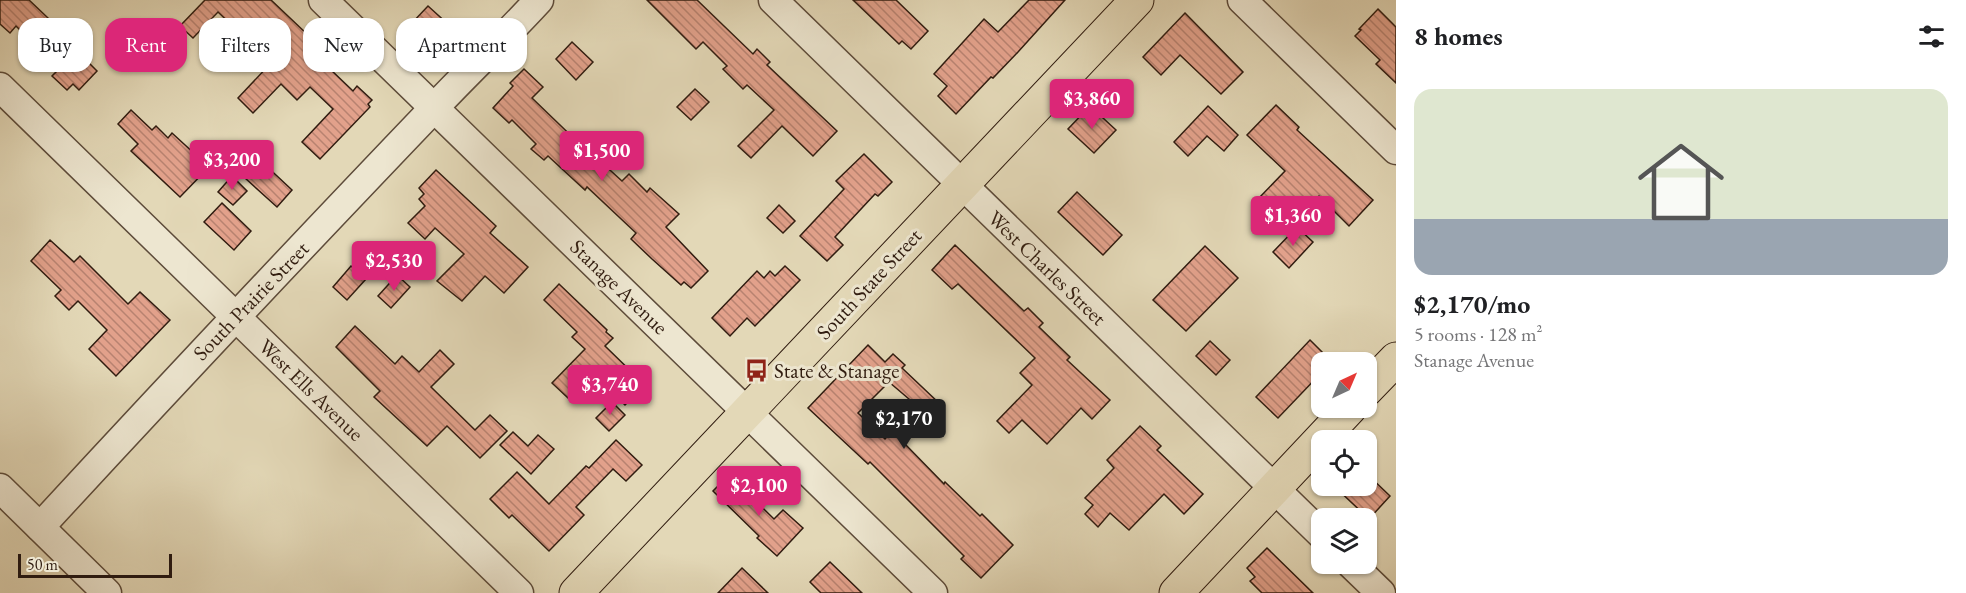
<!DOCTYPE html>
<html lang="en">
<head>
<meta charset="utf-8">
<style>
  :root { --surface:#fff; --page:#f6f6f6; --text:#202124; --muted:#757577; --line:#e0e0e0; --accent:#db2777 }
  body { margin:0; font-family:"EB Garamond",serif; background:var(--page); color:var(--text); height:100vh; display:flex; flex-direction:column; font-size:22px; white-space:nowrap }
  * { box-sizing:border-box; margin:0 }
  p { font-size:20px; color:var(--muted) }
  .icon { flex:none; width:33px; height:33px; fill:none; stroke:currentColor; stroke-width:2; stroke-linecap:round; stroke-linejoin:round }
  .map { position:relative; flex:1; overflow:hidden }
  .sheet { display:flex; flex-direction:column; background:var(--surface); width:570px }
  .sheet>* { flex:none }
  .hud { position:absolute; left:18px; top:18px; width:570px; height:54px; display:flex; gap:12px }
  .needle { width:39px; rotate:44deg }
  .buttons { position:absolute; left:1311px; top:352px; display:grid; gap:12px }
  .buttons a { display:grid; place-items:center; width:66px; height:66px; border-radius:12px; background:var(--surface); box-shadow:0 2px 4px #0004; font-size:30px }
  .scale { position:absolute; left:18px; bottom:15px; width:154px; box-sizing:border-box; padding-left:6px; border:3px solid #301c10; border-top:0; font-size:16px; line-height:21px; white-space:nowrap; color:#301c10; -webkit-text-stroke:4px #ede6d0; paint-order:stroke }
  .price { position:absolute; translate:-50% -51px; padding:0 14px; border-radius:6px; background:var(--accent); color:#fff; font-size:20px; line-height:39px; filter:drop-shadow(0 2px 3px #0008) }
  .price::after { content:''; position:absolute; left:50%; top:36px; width:18px; height:14px; margin-left:-9px; background:inherit; clip-path:polygon(0 0,100% 0,50% 100%) }
  .price.selected { background:#222; color:#fff }
  ul { padding:0; list-style:none }
  li { display:grid; align-content:center; gap:12px; height:318px; padding:0 18px }
  li+li { border-top:2px solid var(--line) }
  li span { display:grid; place-items:center; height:186px; border-radius:18px; color:#555 }
  li>.icon { margin-inline-start:auto }
  span .icon { width:108px; height:108px; fill:#fffc; stroke-width:1 }
  li b { font-size:26px }
  h2 { display:flex; justify-content:space-between; align-items:center; height:72px; padding:0 18px; font-size:26px }
  .chip { padding:0 21px; border-radius:18px; background:var(--surface); box-shadow:0 2px 4px #0004; font-size:21px; line-height:54px }
  .chip.selected { background:var(--accent); color:#fff }
  main { display:flex; flex:1; min-height:0 }
  .map>svg:first-child { display:block }
  .building { fill:url(#building-back-hatch); stroke:#301c10; stroke-width:1.5; fill-rule:evenodd }
  .lines { fill:none; stroke-linecap:round; stroke-linejoin:round }
  .minor-casing { stroke:#5d4b3a; stroke-width:31 }
  .major-casing { stroke:#301c10; stroke-width:35 }
  .minor { stroke:#ede6d0; stroke-width:28 }
  .major { stroke:#e3d8b7; stroke-width:33 }
  .labels { text-anchor:middle; stroke-width:6; stroke-linejoin:round; paint-order:stroke }
  .street-label { font-size:21px; fill:#301c10; stroke:#ede6d0 }
  .poi-label { font-size:21px; fill:#301c10; stroke:#ede6d0; text-anchor:start }
</style>
</head>
<body>
<main>
<div class="map">
<svg width="1396" height="593" viewBox="0 0 1396 593">
  <defs>
    <pattern id="building-back-hatch" width="6" height="6" patternUnits="userSpaceOnUse" patternTransform="scale(1.5)"><rect width="6" height="6" fill="#e2a18b"/><path d="M-1 5l2 2M0 0l6 6M5-1l2 2" fill="none" stroke="#b88270"/></pattern>
  </defs>
  <rect width="100%" height="100%" fill="#e3d8b7"/>
  <filter id="stains"><feTurbulence type="fractalNoise" baseFrequency=".00333" numOctaves="4"/><feColorMatrix values="0 0 0 0 .2 0 0 0 0 .09 0 0 0 0 .02 0 0 0 .5 -.17"/></filter>
  <radialGradient id="worn" r=".72"><stop offset=".6" stop-color="#630" stop-opacity="0"/><stop offset="1" stop-color="#630" stop-opacity=".3"/></radialGradient>
  <g class="building">
    <path d="M0,0h29l38,36 -2,3 32,32 -18,19 -6,-6 -6,6 -15,-14 7,-7 -43,-43 -6,7 -10,-9z"/>
    <path d="M205,0h66l57,54 -5,5 6,9 24,23 4,-5 15,14 -4,4 2,3 -50,52 -18,-17 31,-33 -23,-22 -13,13 -16,-16 -28,29 -15,-15 33,-35 -53,-51 -25,26 -13,-12z"/>
    <path d="M647,0h50l56,54 4,-5 13,13 -3,3 70,66 -24,25 -31,-30 -31,32 -13,-12 36,-36 -27,-25 -4,4 -20,-20 4,-3 -24,-24 -7,7z"/>
    <path d="M853,0h43l32,31 -17,18 -9,-8 -3,3z"/>
    <path d="M1029,0h36l-47,52 -25,26 -2,-1 -35,37 -18,-18 9,-10 -13,-12 50,-55 14,13z"/>
    <path d="M428,6l21,19 -16,17 -21,-19z"/>
    <path d="M1378,9l18,18v56l-20,-19 4,-4 -25,-24 6,-6 -2,-1z"/>
    <path d="M1185,13l58,59 -22,22 -41,-39 -19,20 -18,-18z"/>
    <path d="M572,42l21,20 -17,18 -20,-21z"/>
    <path d="M524,69l19,18 -11,11 56,54 1,-1 33,30 7,-7 18,18 3,-4 29,26 -13,13 42,44 -17,17 -7,-6 -3,3 -29,-26 -21,-20 5,-6 -49,-46 -2,3 -37,-34 -4,4 -13,-11 5,-5 -24,-24 -3,3 -16,-15 20,-22 -3,-3z"/>
    <path d="M695,89l14,13 -18,18 -14,-13z"/>
    <path d="M1276,105l23,22 -2,3 76,70 -24,26 -30,-30 -30,31 -30,-29 26,-27 -38,-36z"/>
    <path d="M1090,106l26,24 -22,23 -26,-24z"/>
    <path d="M1208,106l30,29 -14,16 -17,-15 -19,20 -14,-14z"/>
    <path d="M131,110l21,20 4,-4 12,12 4,-5 37,34 -29,30 -49,-46 7,-7 -20,-20z"/>
    <path d="M864,154l28,28 -14,14 -3,-2 -40,43 8,8 -16,16 -27,-25 44,-47 -8,-8z"/>
    <path d="M261,161l31,29 -15,17 -32,-29z"/>
    <path d="M436,170l60,56 -6,7 38,34 -24,26 -19,-17 -23,25 -25,-20 27,-27 -29,-26 -10,11 -17,-16 17,-17 -6,-7 5,-5 -5,-6z"/>
    <path d="M232,176l15,15 -14,14 -15,-13z"/>
    <path d="M1077,192l45,43 -19,20 -45,-43z"/>
    <path d="M222,203l29,28 -17,19 -30,-28z"/>
    <path d="M779,205l16,16 -12,12 -16,-15z"/>
    <path d="M1297,227l16,15 -24,26 -16,-16z"/>
    <path d="M50,240l24,22 6,-6 48,48 12,-12 30,28 -54,56 -27,-27 18,-19 -29,-29 -9,9 -14,-14 6,-6 -30,-29z"/>
    <path d="M955,245l69,66 4,-3 15,15 -4,4 31,30 -3,3 43,40 -18,19 -11,-11 -34,36 -25,-24 -13,13 -12,-12 35,-36 -12,-12 15,-15 -77,-74 -6,5 -20,-19z"/>
    <path d="M1205,246l33,32 -52,53 -33,-31z"/>
    <path d="M351,266l15,13 -19,21 -14,-13z"/>
    <path d="M785,266l15,14 -45,46 -8,-8 -17,18 -18,-18 45,-47 7,7 6,-7 5,5z"/>
    <path d="M397,275l13,12 -19,21 -13,-12z"/>
    <path d="M559,284l48,46 -1,2 7,6 -8,8 40,39 -20,20 -32,-32 -25,25 -16,-15 33,-34 -13,-12 5,-5 -33,-32z"/>
    <path d="M355,326l40,38 7,-8 17,16 21,-22 14,14 -23,23 44,43 15,-15 17,16 -27,27 -33,-32 -20,20 -53,-49 6,-6 -44,-44z"/>
    <path d="M1310,340l22,22 -10,1v9l-44,46 -22,-21z"/>
    <path d="M1210,341l20,19 -14,15 -20,-19z"/>
    <path d="M868,345l17,17 8,-8 12,11 -3,3 38,36 -36,39 40,41 1,-2 35,34 2,-2 31,31 -32,33 -20,-19 3,-3 -94,-94 -2,2 -60,-56zM889,382l27,23 -31,34 -27,-26z"/>
    <path d="M612,402l13,13 -16,16 -13,-13z"/>
    <path d="M1140,426l21,20 -4,4 46,44 -19,20 -20,-20 -35,36 -19,-17 -12,14 -13,-13 8,-9 -8,-7 29,-30 -7,-8z"/>
    <path d="M513,432l15,14 10,-11 16,14 -23,25 -31,-29z"/>
    <path d="M616,440l26,25 -16,16 -13,-12 -37,38 8,8 -35,36 -37,-36 -3,3 -19,-19 27,-27 32,32 37,-38 3,2z"/>
    <path d="M1366,473l24,23 -21,23 -35,-33h32z"/>
    <path d="M729,475l45,44 9,-9 20,18 -26,28 -20,-18 2,-2 -46,-45z"/>
    <path d="M1267,548l46,45h-51l-12,-12 5,-4 -8,-9z"/>
    <path d="M830,562l32,31h-41l-11,-11z"/>
    <path d="M742,568l26,25h-50z"/>
  </g>
  <g class="lines">
    <defs>
      <g id="minor">
        <path d="M323,0l610,593"/>
        <path d="M773,0l549,535"/>
        <path d="M1242,0l154,150"/>
        <path d="M0,87l519,506"/>
        <path d="M0,488l107,105"/>
        <path d="M40,527c130,-141 262,-281 395,-420 34,-36 70,-70 104,-107"/>
        <path d="M1351,564l30,29"/>
      </g>
      <g id="major">
        <path d="M1366,390l30,-31"/>
        <path d="M576,593l561,-593"/>
        <path d="M1176,593l174,-185"/>
      </g>
    </defs>
    <use href="#minor" class="minor-casing"/>
    <use href="#major" class="major-casing"/>
    <use href="#minor" class="minor"/>
    <use href="#major" class="major"/>
  </g>
  <defs>
    <symbol id="bus-bare" viewBox="-9 -9 18 18"><path d="M-5-6H5V4H4V6H2V4H-2V6H-4V4H-5ZM-3.5-4V0h7V-4ZM-3.5 1.2v1.5H-2V1.2ZM2 1.2v1.5H3.5V1.2Z" fill="#8f2418" stroke="#ede6d0" stroke-width="2.5" paint-order="stroke"/></symbol>
  </defs>
  <g fill-rule="evenodd">
    <use href="#bus-bare" x="740" y="354" width="33" height="33"/>
  </g>
  <g class="labels">
    <g class="street-label">
      <text transform="translate(1047 268) rotate(44)" y="7">West Charles Street</text>
      <text transform="translate(869 284) rotate(-47)" y="7">South State Street</text>
      <text transform="translate(619 287) rotate(44)" y="7">Stanage Avenue</text>
      <text transform="translate(251 301) rotate(-46)" y="7">South Prairie Street</text>
      <text transform="translate(311 390) rotate(44)" y="7">West Ells Avenue</text>
    </g>
    <g class="poi-label">
      <text x="774" y="378">State &amp; Stanage</text>
    </g>
  </g>
  <rect width="100%" height="100%" filter="url(#stains)"/>
  <rect width="100%" height="100%" fill="url(#worn)"/>
</svg>
<div class="buttons">
<a><svg class="needle" viewBox="-14 -14 28 28"><path d="M0-13l5 13h-10z" fill="#e53935"/><path d="M0 13l5-13h-10z" fill="#757577"/></svg></a>
<a><svg class="icon" aria-label="locate" viewBox="0 0 24 24"><circle cx="12" cy="12" r="6"/><path d="M12 2v4M12 18v4M2 12h4M18 12h4"/></svg></a>
<a><svg class="icon" aria-label="layers" viewBox="0 0 24 24"><path d="M12 4l9 5-9 5-9-5zM3 14l9 5 9-5"/></svg></a>
</div>
<div class="scale">50 m</div>
<b class="price" style="left:1092px;top:130px">$3,860</b>
<b class="price" style="left:602px;top:182px">$1,500</b>
<b class="price" style="left:232px;top:191px">$3,200</b>
<b class="price" style="left:1293px;top:247px">$1,360</b>
<b class="price" style="left:394px;top:292px">$2,530</b>
<b class="price" style="left:610px;top:416px">$3,740</b>
<b class="price selected" style="left:904px;top:450px">$2,170</b>
<b class="price" style="left:759px;top:517px">$2,100</b>
<div class="hud">
<a class="chip">Buy</a>
<a class="chip selected">Rent</a>
<a class="chip">Filters</a>
<a class="chip">New</a>
<a class="chip">Apartment</a>
</div>
</div>
<section class="sheet">
<h2>8 homes<svg class="icon" aria-label="filters" viewBox="0 0 24 24"><path d="M4 7h16M4 17h16"/><circle cx="9" cy="7" r="2"/><circle cx="15" cy="17" r="2"/></svg></h2>
<ul>
<li><span style="background:linear-gradient(#dfe7d0 70%,#9aa5b1 0)"><svg class="icon" aria-label="home" viewBox="0 0 24 24"><path d="M3 11l9-7 9 7M6 9v11h12V9"/></svg></span><div><b>$2,170/mo</b><p>5 rooms · 128 m²</p><p>Stanage Avenue</p></div></li>
</ul>
</section>
</main>
</body>
</html>
